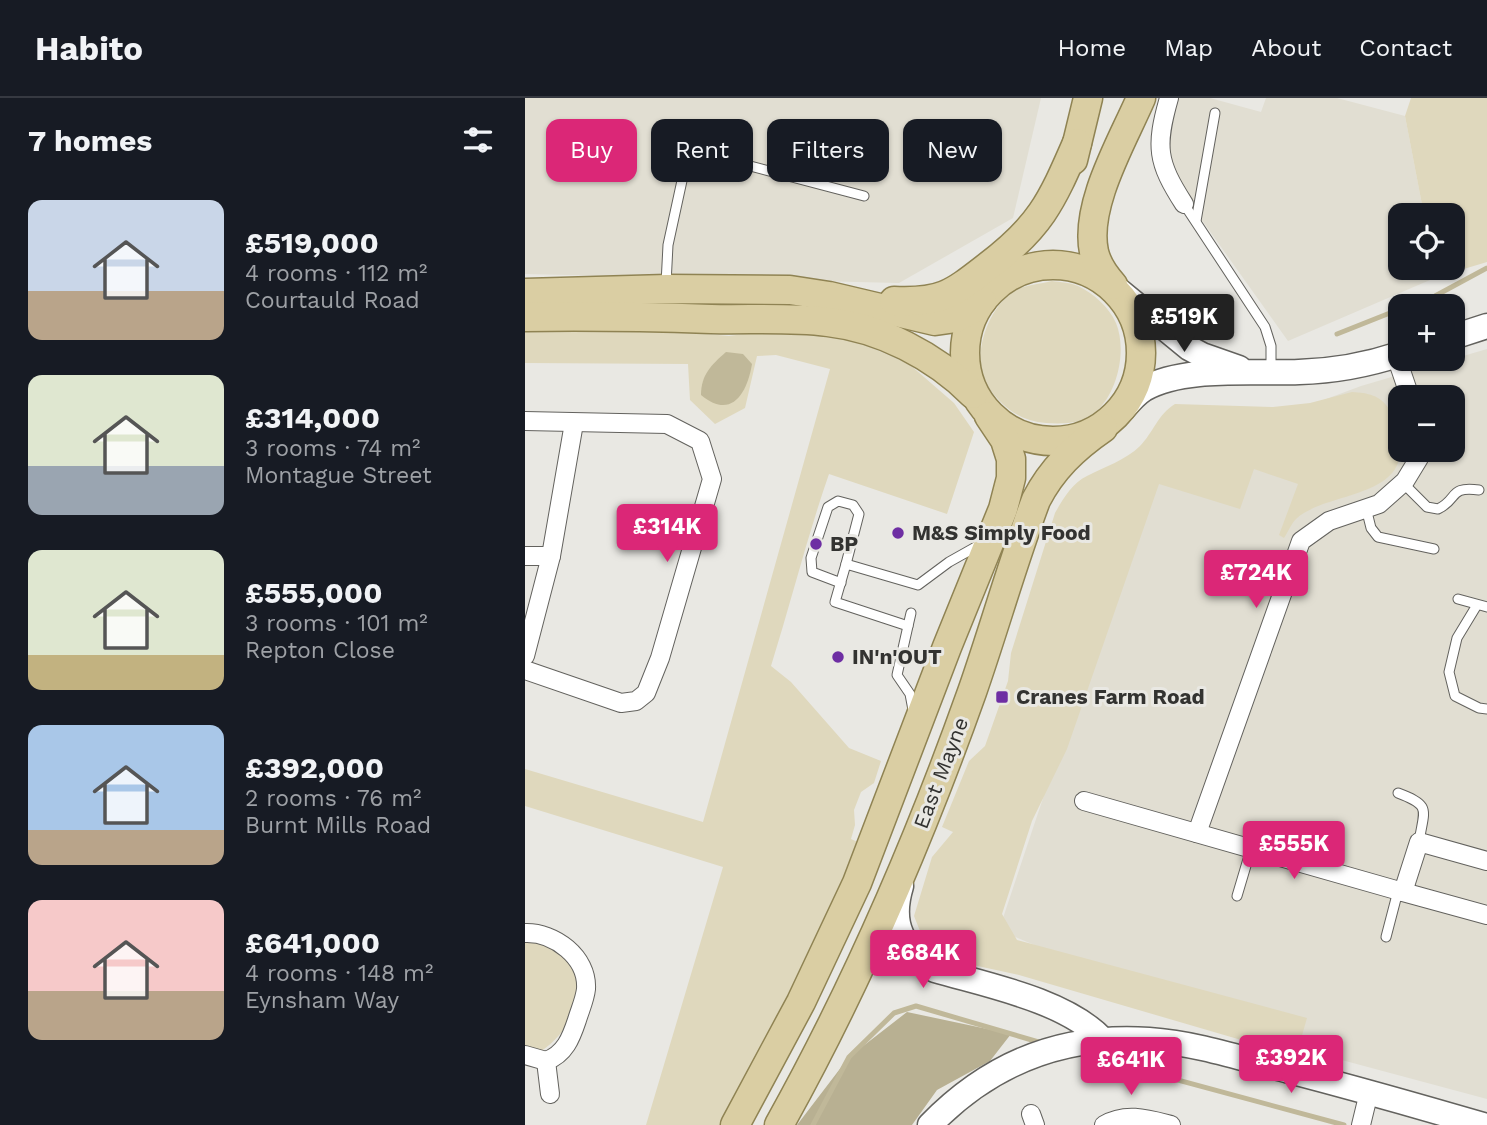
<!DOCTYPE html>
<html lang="en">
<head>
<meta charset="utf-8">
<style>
  :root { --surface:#171b24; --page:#242831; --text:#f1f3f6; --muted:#9ea1a6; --line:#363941; --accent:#db2777 }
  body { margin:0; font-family:"Work Sans",sans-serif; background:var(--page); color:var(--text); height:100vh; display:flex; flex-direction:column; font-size:26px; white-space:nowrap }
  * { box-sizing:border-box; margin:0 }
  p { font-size:23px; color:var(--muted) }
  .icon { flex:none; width:38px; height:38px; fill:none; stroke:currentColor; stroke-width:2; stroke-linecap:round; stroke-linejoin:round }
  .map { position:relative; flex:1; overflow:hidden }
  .drawer { display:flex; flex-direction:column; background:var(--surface); width:525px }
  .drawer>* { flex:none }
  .hud { position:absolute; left:21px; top:21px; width:665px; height:63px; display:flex; gap:14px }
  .buttons { position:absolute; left:863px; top:105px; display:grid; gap:14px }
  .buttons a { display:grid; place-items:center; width:77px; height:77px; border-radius:14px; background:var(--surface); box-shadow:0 2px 5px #0004; font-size:35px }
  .price { position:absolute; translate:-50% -60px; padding:0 16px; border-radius:7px; background:var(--accent); color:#fff; font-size:23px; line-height:46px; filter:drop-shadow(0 2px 4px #0008) }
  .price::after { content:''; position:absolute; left:50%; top:42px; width:21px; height:16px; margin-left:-10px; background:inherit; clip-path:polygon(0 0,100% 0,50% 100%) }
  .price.current { background:#222; color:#fff }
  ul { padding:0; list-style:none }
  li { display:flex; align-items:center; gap:21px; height:175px; padding:0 28px }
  li span { display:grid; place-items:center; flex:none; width:196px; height:140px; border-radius:14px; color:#555 }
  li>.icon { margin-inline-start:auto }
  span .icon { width:84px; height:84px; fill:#fffc; stroke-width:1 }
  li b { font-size:30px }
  h2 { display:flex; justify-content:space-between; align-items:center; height:84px; padding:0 28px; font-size:30px }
  .pill { padding:0 24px; border-radius:14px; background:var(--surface); box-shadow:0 2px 5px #0004; font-size:24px; line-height:63px }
  .pill.current { background:var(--accent); color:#fff }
  header { display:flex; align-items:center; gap:42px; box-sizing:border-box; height:98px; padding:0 35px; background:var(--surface); border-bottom:2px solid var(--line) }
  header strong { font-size:33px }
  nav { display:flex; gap:38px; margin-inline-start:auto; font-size:24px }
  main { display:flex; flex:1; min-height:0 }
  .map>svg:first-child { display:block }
  .built { fill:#e1ded2; fill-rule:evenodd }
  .green { fill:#dfd8bd }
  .forest { fill:#b8b092 }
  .water { fill:#c0b899 }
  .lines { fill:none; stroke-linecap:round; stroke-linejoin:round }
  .stream { stroke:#c0b899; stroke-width:5 }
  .lane-casing { stroke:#63625e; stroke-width:11 }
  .street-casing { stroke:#63625e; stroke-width:20 }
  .secondary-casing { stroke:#63625e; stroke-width:27 }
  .primary-casing { stroke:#8f8353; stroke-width:31 }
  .lane { stroke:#fff; stroke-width:9 }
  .street { stroke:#fff; stroke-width:18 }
  .secondary { stroke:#fff; stroke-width:24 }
  .primary { stroke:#dacea3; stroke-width:28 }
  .poi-dot { fill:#6e2ea3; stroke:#e9e8e3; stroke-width:2.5 }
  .labels { text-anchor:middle; stroke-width:6; stroke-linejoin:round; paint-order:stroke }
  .poi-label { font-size:21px; font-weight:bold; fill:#333331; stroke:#e9e8e3; text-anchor:start }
  .street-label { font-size:21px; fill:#333331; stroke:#e9e8e3 }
</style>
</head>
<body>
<header>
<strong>Habito</strong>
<nav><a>Home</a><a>Map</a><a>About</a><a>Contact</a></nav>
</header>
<main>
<section class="drawer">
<h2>7 homes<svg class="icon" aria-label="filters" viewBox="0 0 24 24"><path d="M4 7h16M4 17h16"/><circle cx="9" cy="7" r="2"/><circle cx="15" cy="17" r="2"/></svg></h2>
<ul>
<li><span style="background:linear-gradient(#c9d6e8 65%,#b9a48a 0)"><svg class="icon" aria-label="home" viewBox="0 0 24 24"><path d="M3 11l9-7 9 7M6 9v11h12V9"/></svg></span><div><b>£519,000</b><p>4 rooms · 112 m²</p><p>Courtauld Road</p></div></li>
<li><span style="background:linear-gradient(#dfe7d0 65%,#9aa5b1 0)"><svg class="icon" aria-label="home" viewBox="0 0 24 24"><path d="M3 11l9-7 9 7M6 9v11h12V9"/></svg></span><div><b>£314,000</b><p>3 rooms · 74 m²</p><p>Montague Street</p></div></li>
<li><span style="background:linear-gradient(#dfe7d0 75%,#c2b280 0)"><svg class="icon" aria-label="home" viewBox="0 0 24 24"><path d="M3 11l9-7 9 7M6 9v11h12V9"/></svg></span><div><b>£555,000</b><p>3 rooms · 101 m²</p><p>Repton Close</p></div></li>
<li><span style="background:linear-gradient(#a9c7e8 75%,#b9a48a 0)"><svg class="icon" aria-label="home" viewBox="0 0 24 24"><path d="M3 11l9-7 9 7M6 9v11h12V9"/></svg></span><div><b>£392,000</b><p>2 rooms · 76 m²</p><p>Burnt Mills Road</p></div></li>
<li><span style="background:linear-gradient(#f6c9c9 65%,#b9a48a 0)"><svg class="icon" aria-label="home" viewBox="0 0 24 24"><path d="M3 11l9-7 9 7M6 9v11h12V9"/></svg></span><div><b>£641,000</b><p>4 rooms · 148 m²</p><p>Eynsham Way</p></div></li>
</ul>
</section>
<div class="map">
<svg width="962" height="1027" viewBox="0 0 962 1027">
  <rect width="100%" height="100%" fill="#e9e8e3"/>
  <g class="built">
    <path d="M0,0h516l-28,120 -114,65 -374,-9z"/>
    <path d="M647,0h38l51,14 5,-14h71l68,18 19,99h-24v53h35l2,9 -149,64 -119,-167 -2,-59z"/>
    <path d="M962,251v750l-242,-65 -246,-104 156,-467 206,-77zM875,299h53v53h-53z"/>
  </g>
  <g class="green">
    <path d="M886,0h76v164l-50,15 -2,-9h18v-53h-29l-19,-99z"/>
    <path d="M527,183c8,1 19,2 26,5 15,7 31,21 38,37 11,27 2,69 -20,89 -12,12 -34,12 -50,11 -25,-2 -42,-14 -57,-35 -20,-28 -2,-81 27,-98 9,-5 25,-6 36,-9z"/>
    <path d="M101,229l103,9 60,-8 67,13 53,23 45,39 20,29 -27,82 -118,-40c-22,63 -38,128 -58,192l20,16 58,66 32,13 -7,22 -13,9 -7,18 1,15 -4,14 11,5 -115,240 -24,41h-77l77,-258 -198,-61v-37l178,53 127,-453 -54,-14 -19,1 -12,52 -30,16 -25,-24 -2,-36 -163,-1v-35z"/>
    <path d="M827,294c16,1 28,3 37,17 11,15 10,21 11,40 2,49 -77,44 -104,70 -5,5 -8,13 -12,19l-5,-3 19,-51 -44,-15 -14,40 -81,-25 -92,265 -35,72 -30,93 15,26 290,78 -11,38 -277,-81 -69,-15 -16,-8 -10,-11 -10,-25 18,-59 21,-25 -11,-5 27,-66 16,-15 23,-65 3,-28 44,-140c8,-14 17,-30 32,-37 17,-9 39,-16 53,-30 13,-13 18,-32 35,-42l98,3 37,-4z"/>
    <path d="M8,840l35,19 13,32c-11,30 -14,44 -41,63l-15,-6v-106z"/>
  </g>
  <path class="forest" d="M382,914l104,22 -21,27 -53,29 -25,35h-115l52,-68z"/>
  <path class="water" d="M201,254l17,2 9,10c-5,30 -21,56 -51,31 0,-20 10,-30 25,-43z"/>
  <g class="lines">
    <g class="stream">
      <path d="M882,208l28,-10 52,-28"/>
      <path d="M812,236l63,-25"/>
      <path d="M553,955l266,72"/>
      <path d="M288,1027l36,-68 45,-44 22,-7 126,37"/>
    </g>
    <defs>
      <g id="lane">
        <path d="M659,106l81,123 6,19v24"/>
        <path d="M671,123l19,-108"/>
        <path d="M141,186l2,-39 15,-69 14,-24 167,44"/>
        <path d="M878,385l24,24 11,2c21,-10 10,-23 41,-19"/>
        <path d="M841,410l5,20 7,9 56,12"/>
        <path d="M316,485l-29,-11 -1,-14 17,-51 10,-6 15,4 6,9 -13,50"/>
        <path d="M933,501l29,8"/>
        <path d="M952,507l-20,33 -8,34 6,24 24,12 8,1"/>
        <path d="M383,528l3,-13"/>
        <path d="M388,612l-3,-16 -13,-19 11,-49 -73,-24 11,-38 72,21 31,-23 32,-18"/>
        <path d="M873,695c34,13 26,16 21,49"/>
        <path d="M712,798l14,-47"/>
        <path d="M861,839l12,-46"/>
      </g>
      <g id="street">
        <path d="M644,0c-14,49 -12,64 15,106"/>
        <path d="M871,258l14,41"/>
        <path d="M0,323l142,3 33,17 12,38 -52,179 -14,35 -10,8 -15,2 -96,-33"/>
        <path d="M0,458h26"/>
        <path d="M0,558l26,-100 23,-133"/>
        <path d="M559,703l319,91 16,-50 68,19"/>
        <path d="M672,735l104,-292 28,-20 50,-17 26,-23 14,-23 -1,-8"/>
        <path d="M878,794l84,23"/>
        <path d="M0,835c29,-1 63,24 61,56 -1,10 -6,21 -9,31 -6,18 -12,34 -31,41"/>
        <path d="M0,957l21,6"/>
        <path d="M21,963l4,33"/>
        <path d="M506,1016l4,11"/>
        <path d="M579,1027c22,-13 44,-6 67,0"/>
        <path d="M836,1027l8,-33"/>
      </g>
      <g id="secondary">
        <path d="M592,191l72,59 13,7 37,13"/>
        <path d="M928,239l34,-11"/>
        <path d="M599,310c6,-7 12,-14 20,-19 39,-23 110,-15 155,-17 34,-1 68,-7 101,-18"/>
        <path d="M376,788c-12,40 2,61 34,84 51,15 130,30 167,69"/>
        <path d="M405,1027c60,-62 133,-91 219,-85 47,3 94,19 140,31 65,17 129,35 194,54"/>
      </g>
      <g id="primary">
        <path d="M548,62l15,-62"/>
        <circle cx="528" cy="255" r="88"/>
        <path d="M588,187c-9,-10 -16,-20 -19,-33 -10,-47 29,-112 47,-154"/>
        <path d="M0,195l142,-4 123,1 39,6 106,25 21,-3 17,-9 9,-8"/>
        <path d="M369,203c47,2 57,-6 93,-34 53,-40 64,-64 90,-124"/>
        <path d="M0,219c62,-1 124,0 186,2 39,1 78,-2 117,3 53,6 107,34 145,72"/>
        <path d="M210,1027l66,-123 56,-119 90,-236 56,-138 8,-31v-19l-6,-19 -16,-24"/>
        <path d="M254,1027c77,-138 140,-284 193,-433 22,-63 40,-128 64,-192 16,-31 38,-52 67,-72"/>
      </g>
    </defs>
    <use href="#lane" class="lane-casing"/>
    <use href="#street" class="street-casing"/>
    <use href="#secondary" class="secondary-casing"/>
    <use href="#primary" class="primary-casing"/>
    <use href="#lane" class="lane"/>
    <use href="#street" class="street"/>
    <use href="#secondary" class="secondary"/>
    <use href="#primary" class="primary"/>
  </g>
  <g class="poi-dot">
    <circle cx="373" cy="435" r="7"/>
    <circle cx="291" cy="446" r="7"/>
    <circle cx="313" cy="559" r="7"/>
    <rect x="470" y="592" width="14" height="14" rx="3.5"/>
  </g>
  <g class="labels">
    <g class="poi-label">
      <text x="387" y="442">M&amp;S Simply Food</text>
      <text x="305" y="453">BP</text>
      <text x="327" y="566">IN'n'OUT</text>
      <text x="491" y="606">Cranes Farm Road</text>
    </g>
    <g class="street-label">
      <text transform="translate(416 675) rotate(-69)" y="7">East Mayne</text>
    </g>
  </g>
</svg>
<div class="buttons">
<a><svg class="icon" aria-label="locate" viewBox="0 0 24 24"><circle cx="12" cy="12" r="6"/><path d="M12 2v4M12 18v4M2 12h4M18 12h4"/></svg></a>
<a>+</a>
<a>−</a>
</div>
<b class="price current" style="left:659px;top:256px">£519K</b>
<b class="price" style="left:142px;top:466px">£314K</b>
<b class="price" style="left:731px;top:512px">£724K</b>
<b class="price" style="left:769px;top:783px">£555K</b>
<b class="price" style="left:398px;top:892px">£684K</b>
<b class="price" style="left:766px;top:997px">£392K</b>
<b class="price" style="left:606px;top:999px">£641K</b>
<div class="hud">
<a class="pill current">Buy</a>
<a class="pill">Rent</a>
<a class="pill">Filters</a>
<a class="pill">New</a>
</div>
</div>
</main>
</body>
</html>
